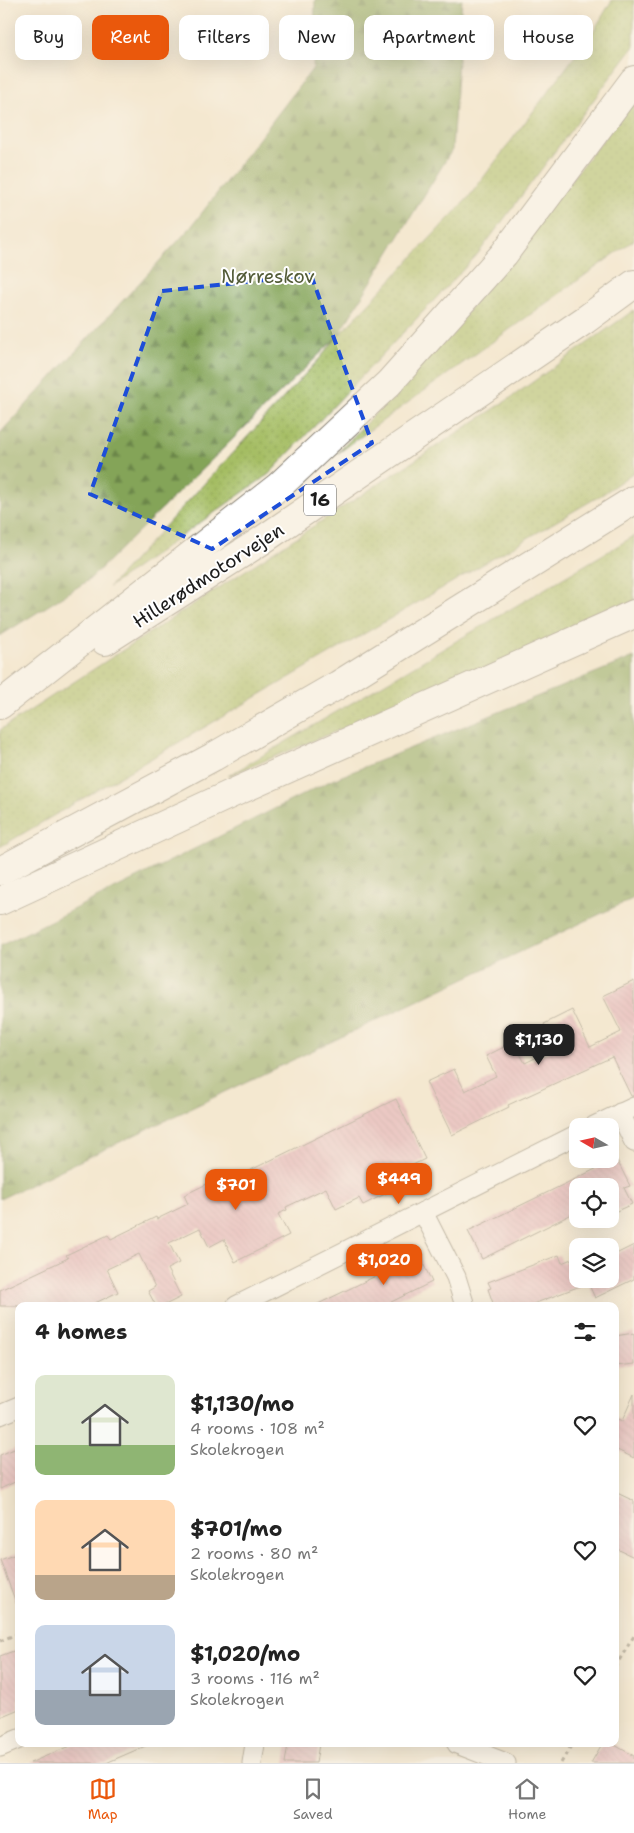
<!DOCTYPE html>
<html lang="en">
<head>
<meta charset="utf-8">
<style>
  :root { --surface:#fff; --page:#f6f6f6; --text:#222; --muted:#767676; --line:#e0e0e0; --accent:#ea580c }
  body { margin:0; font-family:"Shantell Sans",sans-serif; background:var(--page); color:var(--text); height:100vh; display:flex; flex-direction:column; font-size:19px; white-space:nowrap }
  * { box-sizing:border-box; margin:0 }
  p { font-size:16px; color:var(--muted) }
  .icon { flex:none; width:28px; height:28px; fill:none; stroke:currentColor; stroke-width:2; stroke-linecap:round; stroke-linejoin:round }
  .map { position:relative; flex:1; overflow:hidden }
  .sheet { position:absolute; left:15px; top:1302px; width:604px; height:445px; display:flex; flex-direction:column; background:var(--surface); border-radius:10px; box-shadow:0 5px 20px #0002 }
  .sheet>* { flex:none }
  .banner { position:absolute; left:15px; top:15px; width:605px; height:45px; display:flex; gap:10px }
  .needle { width:32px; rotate:279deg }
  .tools { position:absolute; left:569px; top:1118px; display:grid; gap:10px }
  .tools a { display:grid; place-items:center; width:50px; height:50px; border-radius:10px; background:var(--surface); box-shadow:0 5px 20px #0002; font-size:25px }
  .price { position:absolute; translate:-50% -42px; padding:0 11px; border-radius:10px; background:var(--accent); color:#fff; font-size:16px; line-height:32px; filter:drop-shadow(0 1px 2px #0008) }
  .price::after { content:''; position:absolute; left:50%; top:30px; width:15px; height:11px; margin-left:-8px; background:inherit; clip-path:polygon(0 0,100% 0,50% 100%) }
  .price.on { background:#222; color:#fff }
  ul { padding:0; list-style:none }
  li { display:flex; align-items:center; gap:15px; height:125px; padding:0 20px }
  li span { display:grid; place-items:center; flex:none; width:140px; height:100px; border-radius:10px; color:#555 }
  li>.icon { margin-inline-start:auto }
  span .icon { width:60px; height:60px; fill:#fffc; stroke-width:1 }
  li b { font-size:21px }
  h2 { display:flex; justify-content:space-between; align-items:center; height:60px; padding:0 20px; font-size:21px }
  .tag { padding:0 18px; border-radius:10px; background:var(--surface); box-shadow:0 5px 20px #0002; font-size:18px; line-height:45px }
  .tag.on { background:var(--accent); color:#fff }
  .tab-bar { display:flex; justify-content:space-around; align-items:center; height:70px; border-top:1px solid var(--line); background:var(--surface); font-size:14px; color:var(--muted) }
  .tab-bar a { display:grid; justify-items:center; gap:2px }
  .tab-bar .on { color:var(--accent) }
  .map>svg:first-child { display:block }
  .green { fill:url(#green-dots); stroke:#606c40 }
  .forest { fill:url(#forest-firs); stroke:#50603a }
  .building { fill:url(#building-back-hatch) }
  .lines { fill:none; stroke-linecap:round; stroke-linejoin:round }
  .street-casing { stroke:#888276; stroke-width:21 }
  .highway-casing { stroke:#888276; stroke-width:30 }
  .path { stroke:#888276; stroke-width:3; stroke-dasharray:4 4; stroke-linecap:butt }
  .street { stroke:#fff; stroke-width:19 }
  .highway { stroke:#fff; stroke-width:28 }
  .marked { fill:none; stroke:#1d4ed8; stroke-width:4; stroke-dasharray:10 6; stroke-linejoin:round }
  .labels { text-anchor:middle; stroke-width:4; stroke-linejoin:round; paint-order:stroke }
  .shield { fill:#fff; stroke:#606060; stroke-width:1 }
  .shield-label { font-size:18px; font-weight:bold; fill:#1c1c1c }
  .park-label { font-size:19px; fill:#535c38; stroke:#fff }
  .street-label { font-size:19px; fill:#1c1c1c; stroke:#fff }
</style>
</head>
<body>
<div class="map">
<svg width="634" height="1763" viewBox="0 0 634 1763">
  <defs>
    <pattern id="green-dots" width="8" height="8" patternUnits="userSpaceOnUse" patternTransform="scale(1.25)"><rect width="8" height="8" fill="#a5bd63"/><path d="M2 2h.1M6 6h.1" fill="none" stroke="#8da255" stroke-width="1.8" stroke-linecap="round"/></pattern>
    <pattern id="forest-firs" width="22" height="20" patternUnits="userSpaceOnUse" patternTransform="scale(1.25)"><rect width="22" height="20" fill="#84a459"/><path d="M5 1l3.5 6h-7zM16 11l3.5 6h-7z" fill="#6b8549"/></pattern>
    <pattern id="building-back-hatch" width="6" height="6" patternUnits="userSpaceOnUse" patternTransform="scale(1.25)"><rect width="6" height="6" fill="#e1a3b5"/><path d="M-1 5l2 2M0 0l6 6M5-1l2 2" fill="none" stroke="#c08c9b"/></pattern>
  </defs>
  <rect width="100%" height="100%" fill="#fff"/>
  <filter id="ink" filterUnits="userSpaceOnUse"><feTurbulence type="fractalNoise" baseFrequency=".02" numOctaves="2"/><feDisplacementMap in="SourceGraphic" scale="10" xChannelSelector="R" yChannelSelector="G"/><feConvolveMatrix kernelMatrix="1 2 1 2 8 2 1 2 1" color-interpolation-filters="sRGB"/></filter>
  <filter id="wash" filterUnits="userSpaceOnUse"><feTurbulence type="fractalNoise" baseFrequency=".0096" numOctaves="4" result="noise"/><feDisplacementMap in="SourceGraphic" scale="20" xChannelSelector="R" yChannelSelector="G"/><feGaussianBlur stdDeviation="1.12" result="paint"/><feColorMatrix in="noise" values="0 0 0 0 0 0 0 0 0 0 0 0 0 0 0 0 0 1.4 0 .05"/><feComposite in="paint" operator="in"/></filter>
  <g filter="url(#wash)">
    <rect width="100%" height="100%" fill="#f4e8d0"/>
    <g class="green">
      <path d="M612,0h22v46l-157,209 -208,219 -160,113 212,-230 17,-21 130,-138 125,-166z"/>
      <path d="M634,100v140l-296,213 114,-122z"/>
      <path d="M634,310v162l-31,22 -603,353v-117l506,-329z"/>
      <path d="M634,536v72l-406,168z"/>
    </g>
    <g class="forest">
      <path d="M315,0h147l-10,150 -114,186 -249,244 -89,56v-203l191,-206 122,-159z"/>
      <path d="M634,657v241l-634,301v-253l332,-166z"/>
    </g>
    <g id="blocks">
      <g class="building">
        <path d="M634,981v115h-3l-19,-39 -104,48 1,2 -57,28 -26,-53 28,-13 11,22 31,-15 -10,-20 28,-14 11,21 31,-15 -12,-24 28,-14 18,37 31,-15 -18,-36z"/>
        <path d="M396,1099l29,60 -35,17 5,12 -10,6 -22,11 -4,-7 -23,11 -10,-21 -40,19 1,3 -9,4 11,21 -54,27 -11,-23 -15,8 -9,-19 -31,15 10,20 -12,6 14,28 -18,9h-7l-8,-15 7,-4 -16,-33 -32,15 11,23 -29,14h-89v-16l68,-32 -2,-3 42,-20 3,4 45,-22 1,2 31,-15 -4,-9 27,-13 3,6z"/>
        <path d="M616,1158l14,28 -6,2 8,16 -22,10v-28h-32v25l-96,48 -14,-28 142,-69v-3l1,2z"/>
        <path d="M634,1245v34l-39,19 -7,-15 -60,23h-34l-6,-17 3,-1 -3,-6 71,-27 3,8 16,-7v23h32v-22z"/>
        <path d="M419,1255l13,27 -49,24h-69z"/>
        <path d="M634,1333v31l-19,2v-30z"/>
        <path d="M634,1394v64l-19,-9v-31l7,3z"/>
        <path d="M19,1447v33l-19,9v-34z"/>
        <path d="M615,1492l19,9v56l-19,-9z"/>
        <path d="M19,1553v55h-1l-18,-48z"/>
        <path d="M19,1649v60l-19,8v-61z"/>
        <path d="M74,1744h76l-44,19h-76z"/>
        <path d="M288,1744h31l-3,19h-31z"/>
        <path d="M602,1744h11l21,12v7h-43z"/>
      </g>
    </g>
  </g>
  <g filter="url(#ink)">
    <use href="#blocks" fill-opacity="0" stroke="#888276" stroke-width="1"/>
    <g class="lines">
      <defs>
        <g id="street">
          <path d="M620,1113l14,29"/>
          <path d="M594,1126l40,-19"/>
          <path d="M423,1212l33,65 9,29"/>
          <path d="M236,1306l342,-172"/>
          <path d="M0,1415l19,-8"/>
          <path d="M457,1744l49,19"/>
          <path d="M0,1747l19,-8"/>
          <path d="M252,1763l3,-19"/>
        </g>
        <g id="highway">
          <path d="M105,641l156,-100 324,-221 49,-36"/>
          <path d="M0,705l279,-219 110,-103 115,-129 130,-174"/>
          <path d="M0,871l213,-114 125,-72 296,-185"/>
          <path d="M0,901l233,-108 401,-179"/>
        </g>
      </defs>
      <use href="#street" class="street-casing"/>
      <use href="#highway" class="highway-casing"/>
      <g class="path">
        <path d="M0,1641l19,-8"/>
        <path d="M615,1667l19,-31"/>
        <path d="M561,1763l11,-19"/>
      </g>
      <use href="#street" class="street"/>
      <use href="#highway" class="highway"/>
    </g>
  </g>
  <path d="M0 0H634V1763H0ZM311,275l61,168 -160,106 -122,-55 72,-203z" fill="#f4e8d0" fill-opacity=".55" fill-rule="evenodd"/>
  <path class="marked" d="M311,275l61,168 -160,106 -122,-55 72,-203z"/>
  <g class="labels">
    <rect class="shield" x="304" y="484.5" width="32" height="31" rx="4"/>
    <g class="shield-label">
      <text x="320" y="506">16</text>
    </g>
    <g class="park-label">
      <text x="268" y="283">Nørreskov</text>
    </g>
    <g class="street-label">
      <text transform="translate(208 575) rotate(-33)" y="7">Hillerødmotorvejen</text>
    </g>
  </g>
</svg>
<div class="tools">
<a><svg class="needle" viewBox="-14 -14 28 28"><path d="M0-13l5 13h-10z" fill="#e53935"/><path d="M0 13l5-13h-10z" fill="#767676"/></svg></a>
<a><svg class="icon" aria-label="locate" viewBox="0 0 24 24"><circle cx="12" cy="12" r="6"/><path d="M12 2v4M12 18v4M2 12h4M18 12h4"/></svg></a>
<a><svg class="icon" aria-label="layers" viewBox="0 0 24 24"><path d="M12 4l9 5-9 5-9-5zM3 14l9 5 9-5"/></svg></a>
</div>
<b class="price on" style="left:539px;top:1066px">$1,130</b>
<b class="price" style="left:399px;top:1205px">$449</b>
<b class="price" style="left:236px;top:1211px">$701</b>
<b class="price" style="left:384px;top:1286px">$1,020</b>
<div class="banner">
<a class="tag">Buy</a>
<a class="tag on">Rent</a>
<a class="tag">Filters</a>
<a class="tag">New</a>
<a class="tag">Apartment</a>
<a class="tag">House</a>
</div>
<section class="sheet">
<h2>4 homes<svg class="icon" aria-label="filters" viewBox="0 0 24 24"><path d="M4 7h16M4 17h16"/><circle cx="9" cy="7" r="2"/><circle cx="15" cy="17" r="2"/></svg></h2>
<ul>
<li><span style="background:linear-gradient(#dfe7d0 70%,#8fb573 0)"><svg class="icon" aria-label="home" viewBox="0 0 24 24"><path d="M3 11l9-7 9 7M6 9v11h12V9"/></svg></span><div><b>$1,130/mo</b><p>4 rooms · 108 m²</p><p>Skolekrogen</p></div><svg class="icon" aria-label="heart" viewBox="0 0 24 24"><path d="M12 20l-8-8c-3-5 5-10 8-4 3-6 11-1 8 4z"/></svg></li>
<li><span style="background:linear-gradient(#ffd9b3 75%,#b9a48a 0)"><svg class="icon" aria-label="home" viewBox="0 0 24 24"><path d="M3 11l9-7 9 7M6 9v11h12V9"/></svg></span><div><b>$701/mo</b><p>2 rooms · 80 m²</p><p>Skolekrogen</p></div><svg class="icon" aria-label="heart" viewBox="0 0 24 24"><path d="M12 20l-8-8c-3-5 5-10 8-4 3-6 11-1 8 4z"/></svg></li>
<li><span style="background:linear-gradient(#c9d6e8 65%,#9aa5b1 0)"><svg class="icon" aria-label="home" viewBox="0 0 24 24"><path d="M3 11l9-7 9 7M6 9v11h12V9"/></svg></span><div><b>$1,020/mo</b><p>3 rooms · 116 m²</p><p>Skolekrogen</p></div><svg class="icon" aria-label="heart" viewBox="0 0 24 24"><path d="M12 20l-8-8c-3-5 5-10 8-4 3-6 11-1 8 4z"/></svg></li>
</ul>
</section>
</div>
<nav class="tab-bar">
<a class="on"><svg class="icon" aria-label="map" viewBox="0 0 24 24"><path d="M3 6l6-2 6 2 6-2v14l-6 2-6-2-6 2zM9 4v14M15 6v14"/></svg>Map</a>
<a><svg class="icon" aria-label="saved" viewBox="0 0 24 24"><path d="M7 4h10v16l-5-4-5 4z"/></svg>Saved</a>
<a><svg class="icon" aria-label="home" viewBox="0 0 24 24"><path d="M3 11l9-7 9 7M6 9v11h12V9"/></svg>Home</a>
</nav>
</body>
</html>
